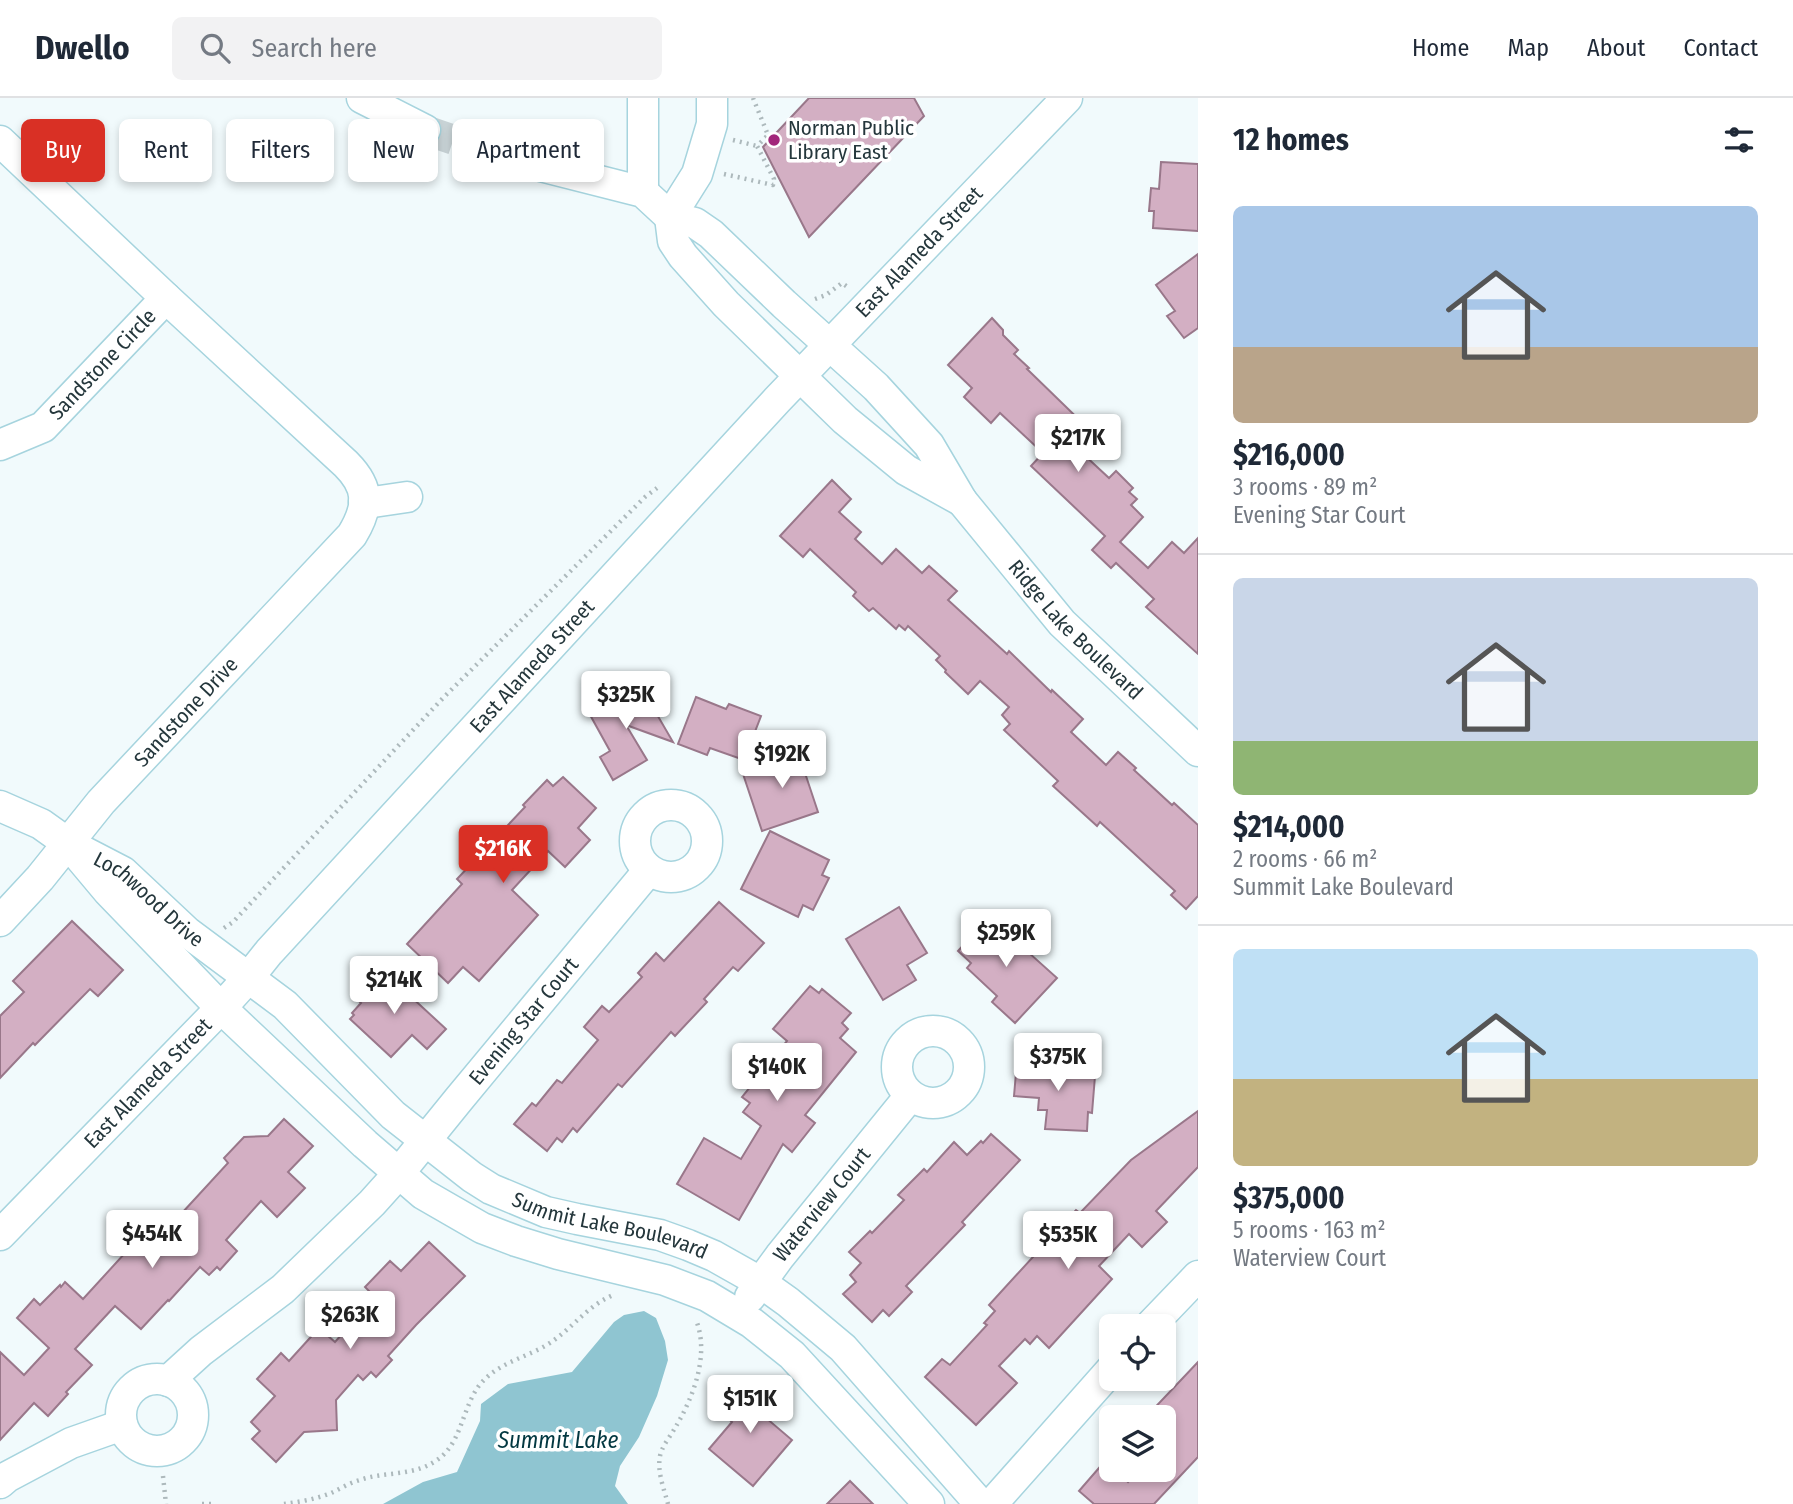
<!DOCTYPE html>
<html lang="en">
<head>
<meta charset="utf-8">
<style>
  :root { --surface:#fff; --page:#f2f2f3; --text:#1f2937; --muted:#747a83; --line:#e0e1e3; --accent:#d93025 }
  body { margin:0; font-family:"Fira Sans Condensed",sans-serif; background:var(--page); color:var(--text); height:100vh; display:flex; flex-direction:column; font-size:26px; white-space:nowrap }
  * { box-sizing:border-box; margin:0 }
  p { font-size:23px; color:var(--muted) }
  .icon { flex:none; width:38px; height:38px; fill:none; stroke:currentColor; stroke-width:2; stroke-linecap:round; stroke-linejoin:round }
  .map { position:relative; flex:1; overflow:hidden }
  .side { display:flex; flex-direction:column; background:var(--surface); width:595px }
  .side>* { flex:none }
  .hud { position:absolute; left:21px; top:21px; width:665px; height:63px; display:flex; gap:14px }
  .tools { position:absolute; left:1099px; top:1216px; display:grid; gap:14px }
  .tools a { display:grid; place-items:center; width:77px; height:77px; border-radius:10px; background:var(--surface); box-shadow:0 4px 10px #0003; font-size:35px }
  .price { position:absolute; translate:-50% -60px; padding:0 16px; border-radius:7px; background:#fff; color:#222; font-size:23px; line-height:46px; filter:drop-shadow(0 2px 4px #0008) }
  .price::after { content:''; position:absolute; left:50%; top:42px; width:21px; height:16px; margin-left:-10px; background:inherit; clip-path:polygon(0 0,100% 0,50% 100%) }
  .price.current { background:var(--accent); color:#fff }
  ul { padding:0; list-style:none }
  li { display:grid; align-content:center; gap:14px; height:371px; padding:0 35px }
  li+li { border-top:2px solid var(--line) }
  li span { display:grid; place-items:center; height:217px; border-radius:10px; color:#555 }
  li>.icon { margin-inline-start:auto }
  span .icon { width:126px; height:126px; fill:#fffc; stroke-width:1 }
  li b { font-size:30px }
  h2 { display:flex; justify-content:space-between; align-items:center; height:84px; padding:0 35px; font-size:30px }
  .chip { padding:0 24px; border-radius:10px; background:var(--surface); box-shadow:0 4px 10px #0003; font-size:24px; line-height:63px }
  .chip.current { background:var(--accent); color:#fff }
  header { display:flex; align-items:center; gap:42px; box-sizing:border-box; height:98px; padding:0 35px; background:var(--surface); border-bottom:2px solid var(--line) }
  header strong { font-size:33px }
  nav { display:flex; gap:38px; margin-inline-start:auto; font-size:24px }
  .search { width:490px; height:63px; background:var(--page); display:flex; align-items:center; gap:18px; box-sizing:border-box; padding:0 24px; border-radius:10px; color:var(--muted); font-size:26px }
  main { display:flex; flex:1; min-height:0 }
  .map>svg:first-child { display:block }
  .water { fill:#8fc5d1 }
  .building { fill:#d3afc3; stroke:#99778a; stroke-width:2 }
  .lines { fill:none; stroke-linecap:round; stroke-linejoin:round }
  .minor-tunnel { stroke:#c8d3d6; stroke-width:30; stroke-dasharray:30 15; stroke-linecap:butt }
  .minor-casing { stroke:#a6d4de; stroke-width:33 }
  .path { stroke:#adb9bc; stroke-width:4.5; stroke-dasharray:2 5; stroke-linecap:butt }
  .minor { stroke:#fff; stroke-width:30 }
  .poi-dot { fill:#a2267b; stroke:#fff; stroke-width:2.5 }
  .labels { text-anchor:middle; stroke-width:7; stroke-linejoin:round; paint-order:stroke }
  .poi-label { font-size:21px; fill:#25373c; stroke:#fff; text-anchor:start }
  .street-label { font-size:21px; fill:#25373c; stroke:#fff }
  .water-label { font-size:23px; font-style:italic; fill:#033841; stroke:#fff }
</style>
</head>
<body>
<header>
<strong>Dwello</strong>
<div class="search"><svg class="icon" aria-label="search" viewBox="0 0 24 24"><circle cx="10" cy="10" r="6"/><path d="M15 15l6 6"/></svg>Search here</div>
<nav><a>Home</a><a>Map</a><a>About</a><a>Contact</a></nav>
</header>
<main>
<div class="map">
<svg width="1198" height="1406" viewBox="0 0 1198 1406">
  <rect width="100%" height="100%" fill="#f1fafc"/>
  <path class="water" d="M644,1213l12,7 9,23 3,19 -11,36 -18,41 -19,29 -5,20 13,18h-245l40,-22 34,-10 23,-51 1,-17 27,-20 64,-12 42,-50 10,-7z"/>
  <g class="building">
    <path d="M809,0h105l10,18 -115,121 -46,-90z"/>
    <path d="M1161,64l37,2v67l-45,-3 1,-17h-5l2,-23 8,1z"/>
    <path d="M1198,156v74l-14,10 -17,-22 8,-5 -19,-26z"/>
    <path d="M992,220l11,12v5l15,15 -4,4 15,14 -2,1 69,67 -15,16 28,26 7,-7 17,17 -4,4 8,7 -6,6 12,12 -23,25 28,26 24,-26 12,11 14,-15v116l-52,-47 8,-8 -38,-36 -5,5 -19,-18 13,-14 -74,-70 12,-13 -43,-40 -9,10 -27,-26 8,-9 -24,-23z"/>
    <path d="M832,382l19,19 -12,13 22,20 -6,7 27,25 14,-15 26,24 7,-7 28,25 -9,9 59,54 2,-3 42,41 1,-2 31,29 -12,13 35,33 12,-13 18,16 -2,2 38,35 2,-2 24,22v71l-12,13 -15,-14 4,-4 -75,-69 -3,4 -44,-40 5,-5 -54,-51 6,-6 -8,-9 7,-8 -29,-26 -12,13 -23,-22 1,-2 -10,-10 4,-4 -32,-30 -3,4 -6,-5 -3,4 -23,-21 -4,3 -16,-15 3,-4 -46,-43 -7,8 -23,-21z"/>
    <path d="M641,589l32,55 -47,-17 21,35 -34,20 -13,-23 10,-6 -21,-38 16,-10 2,4z"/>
    <path d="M696,599l30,12 3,-5 32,12 -17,44 -34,-12 -3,7 -29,-11z"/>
    <path d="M808,651l7,21 -10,3 13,39 -56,19 -20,-60z"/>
    <path d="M563,679l33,31 -18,20 12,12 -25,27 -17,-16 -36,39 26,25 -59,66 -16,-14 -15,16 -41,-39 55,-60 -5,-5 68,-72 -2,-2 24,-25 6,6z"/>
    <path d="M770,733l59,29 -7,15 7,3 -16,32 -10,-5 -5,12 -57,-28z"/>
    <path d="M719,804l45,41 -26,28 -5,-4 -29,32 3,3 -32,34 -4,-4 -49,55 -4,-3 -41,48 -4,-4 -11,14 -5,-4 -10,13 -33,-27 18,-21 4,3 21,-26 5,3 36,-43 -14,-13 18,-21 7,6 33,-35 -4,-4 18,-20 8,8z"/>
    <path d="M899,809l28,46 -20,12 9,15 -33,20 -37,-61z"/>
    <path d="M989,819l68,61 -42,45 -23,-21 5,-6 -30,-28 4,-5 -13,-12z"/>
    <path d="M72,823l51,49 -25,26 -8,-7 -55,56 -2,-2 -33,35v-62l24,-24 -11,-11z"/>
    <path d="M382,872l64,59 -19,20 -15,-14 -21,22 -41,-38 4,-4 -2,-2 9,-10 -5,-5z"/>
    <path d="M810,888l9,7 3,-4 29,24 -9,10 6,6 -8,9 16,14 -51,63 10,8 -23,29 -9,-8 -44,76 -62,-36 27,-46 37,21 20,-33 -18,-14 7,-9 -8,-6 45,-56 -14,-12z"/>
    <path d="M1017,963l67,4v10l11,1 -3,37 -4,-1 -1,19 -42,-2 2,-19h-9l1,-12 -25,-2z"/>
    <path d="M1198,1013v56l-42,44 11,11 -25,25 -13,-13 -30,32 13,13 -63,69 -12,-12 -7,8 -5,-5 -26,27 18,17 -41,42 -51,-48 17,-18 8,6 37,-40 -3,-2 11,-12 -6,-6 87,-95 4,3 51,-53z"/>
    <path d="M284,1021l29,27 -25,26 17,16 -28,29 -16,-16 -35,39 11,11 -17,19 -3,-3 -8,8 -9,-8 -31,34 -1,-1 -27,29 -26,-23 -40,43 17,16 -26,27 2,2 -20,22 -14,-13 -34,37v-88l24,23 25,-27 -32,-30 17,-19 6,6 20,-20 1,2 4,-5 18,17 43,-47 -5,-5 14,-16 23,20 30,-33 -6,-5 46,-50 -4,-5 20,-21 24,-1z"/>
    <path d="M991,1036l29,26 -58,62 3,3 -59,61 6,6 -23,24 -6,-6 -11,12 -29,-28 13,-12 -6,-7 11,-12 -12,-11 21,-21 2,2 32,-33 -6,-5 26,-26 3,3 27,-30 13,13 14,-14 2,2z"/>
    <path d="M429,1144l36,34 -49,49 -28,31 4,4 -16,17 -5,-5 -8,8 -5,-5 -22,25 1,30 -33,2 -28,30 -24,-23 8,-8 -9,-9 24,-26 -18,-17 24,-26 8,8 30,-33 16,14 40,-45 -10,-10 25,-26 11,10z"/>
    <path d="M1198,1264v95l-44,47h-60l-15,-13 26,-30 6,6v3h4l13,12 11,-12h25v-52h-19z"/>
    <path d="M753,1279l21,18 -15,17 33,28 -39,46 -44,-37 23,-27 -10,-9z"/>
    <path d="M850,1383l23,23h-46z"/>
  </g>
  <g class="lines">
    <path class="minor-tunnel" d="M425,32l76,26"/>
    <defs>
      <g id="minor">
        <path d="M362,0l63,32"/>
        <path d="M0,43l166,157 180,166c24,24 23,43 6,71l-251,267 -61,76 -40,43"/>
        <path d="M501,58l142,36 27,25 27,-43 15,-50v-26"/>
        <path d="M643,94v-94"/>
        <path d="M670,119l25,6 16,11 73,70 92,83 53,58 33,56 -56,-31 -61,-50 -119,-116 -43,-48 -10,-15z"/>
        <path id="s1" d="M0,347l43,-18 123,-129"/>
        <path d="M364,403l9,1 34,-5"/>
        <path id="s2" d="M962,403l100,122 136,128"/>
        <circle cx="671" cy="743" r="36"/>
        <path id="s3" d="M0,708l41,18 28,20 54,28 64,60 98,73 108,110 79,62 19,12 55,23 31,7 83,16 28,10 26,11 46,26 28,20 55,46 137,156"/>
        <path d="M77,756l31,37 113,117 144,136 58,50 59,34 34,13 42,13 107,26 42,16 45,27 40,32 137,149"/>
        <circle cx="933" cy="969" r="36"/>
        <path id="s4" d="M0,1137l221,-227 28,-31 20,-25 508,-552 290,-302"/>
        <path id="s5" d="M750,1199l30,-41 130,-160"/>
        <path d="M1150,1228l48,-50"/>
        <circle cx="157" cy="1317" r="36"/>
        <path id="s6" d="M168,1283l33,-30 82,-62 89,-86 27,-30 60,-74 190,-229"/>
        <path d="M0,1385l7,-6 64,-34 51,-18"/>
        <path d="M992,1406l119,-134"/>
      </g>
    </defs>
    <use href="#minor" class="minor-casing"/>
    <g class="path">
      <path d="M733,42l24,6"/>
      <path d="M724,76l49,11 1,-6 -17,-33 11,-11 -15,-37"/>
      <path d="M815,201l11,-4 16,-12 7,5"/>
      <path d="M224,830l9,-6 211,-225 201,-200 12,-9"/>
      <path d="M163,1378l3,28"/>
      <path d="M202,1406h9"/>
      <path d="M284,1406c15,-2 32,-5 47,-11 9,-4 18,-10 29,-13 25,-9 53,-3 77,-20 24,-16 25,-50 41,-73 17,-23 44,-28 67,-41 26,-15 40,-39 68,-51"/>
      <path d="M668,1406c-4,-15 -11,-32 -8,-48 2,-10 10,-19 15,-28 18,-30 35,-73 21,-108"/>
    </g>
    <use href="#minor" class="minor"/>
  </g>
  <circle class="poi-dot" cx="774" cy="42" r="7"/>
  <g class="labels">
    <g class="poi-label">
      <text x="788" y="37">Norman Public<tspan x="788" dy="24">Library East</tspan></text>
    </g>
    <g class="street-label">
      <text dy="7" stroke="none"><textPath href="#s4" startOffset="1346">East Alameda Street</textPath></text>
      <text dy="7" stroke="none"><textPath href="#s1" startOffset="133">Sandstone Circle</textPath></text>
      <text dy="7" stroke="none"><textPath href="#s2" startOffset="172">Ridge Lake Boulevard</textPath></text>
      <text dy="7" stroke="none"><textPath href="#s4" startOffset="779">East Alameda Street</textPath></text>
      <text transform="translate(186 614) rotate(-47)" y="7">Sandstone Drive</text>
      <text dy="7" stroke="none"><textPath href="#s3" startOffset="177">Lochwood Drive</textPath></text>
      <text dy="7" stroke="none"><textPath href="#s6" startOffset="508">Evening Star Court</textPath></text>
      <text dy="7" stroke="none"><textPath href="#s4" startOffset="212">East Alameda Street</textPath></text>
      <text dy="7" stroke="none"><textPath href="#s5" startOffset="117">Waterview Court</textPath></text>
      <text dy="7" stroke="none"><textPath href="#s3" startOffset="752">Summit Lake Boulevard</textPath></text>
    </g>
    <g class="water-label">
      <text x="558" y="1350">Summit Lake</text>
    </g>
  </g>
</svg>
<div class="tools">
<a><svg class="icon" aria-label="locate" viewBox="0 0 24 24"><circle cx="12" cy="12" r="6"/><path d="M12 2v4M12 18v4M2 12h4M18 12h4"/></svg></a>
<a><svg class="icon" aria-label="layers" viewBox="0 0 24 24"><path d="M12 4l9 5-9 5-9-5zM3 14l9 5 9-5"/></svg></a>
</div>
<b class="price" style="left:1078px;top:376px">$217K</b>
<b class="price" style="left:626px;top:633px">$325K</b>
<b class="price" style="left:782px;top:692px">$192K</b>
<b class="price current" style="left:503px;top:787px">$216K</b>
<b class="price" style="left:1006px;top:871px">$259K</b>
<b class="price" style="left:394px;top:918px">$214K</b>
<b class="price" style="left:1058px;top:995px">$375K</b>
<b class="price" style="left:777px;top:1005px">$140K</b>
<b class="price" style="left:152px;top:1172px">$454K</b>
<b class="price" style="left:1068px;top:1173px">$535K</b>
<b class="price" style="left:350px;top:1253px">$263K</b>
<b class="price" style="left:750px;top:1337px">$151K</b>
<div class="hud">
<a class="chip current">Buy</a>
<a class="chip">Rent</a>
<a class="chip">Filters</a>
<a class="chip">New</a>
<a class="chip">Apartment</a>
</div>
</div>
<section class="side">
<h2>12 homes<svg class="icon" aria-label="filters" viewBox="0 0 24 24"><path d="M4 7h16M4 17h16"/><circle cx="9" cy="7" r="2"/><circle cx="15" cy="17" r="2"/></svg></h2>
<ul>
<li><span style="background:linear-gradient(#a9c7e8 65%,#b9a48a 0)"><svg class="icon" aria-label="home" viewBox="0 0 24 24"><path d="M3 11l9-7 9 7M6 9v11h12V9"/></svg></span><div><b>$216,000</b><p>3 rooms · 89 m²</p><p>Evening Star Court</p></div></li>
<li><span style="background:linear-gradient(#c9d6e8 75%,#8fb573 0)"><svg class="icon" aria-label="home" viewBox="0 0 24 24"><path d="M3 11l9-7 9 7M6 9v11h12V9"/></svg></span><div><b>$214,000</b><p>2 rooms · 66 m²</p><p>Summit Lake Boulevard</p></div></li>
<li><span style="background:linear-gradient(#bfe0f5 60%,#c2b280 0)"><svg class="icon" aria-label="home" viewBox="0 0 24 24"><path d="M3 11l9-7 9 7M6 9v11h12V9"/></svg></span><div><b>$375,000</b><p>5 rooms · 163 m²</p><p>Waterview Court</p></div></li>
</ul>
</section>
</main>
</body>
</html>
